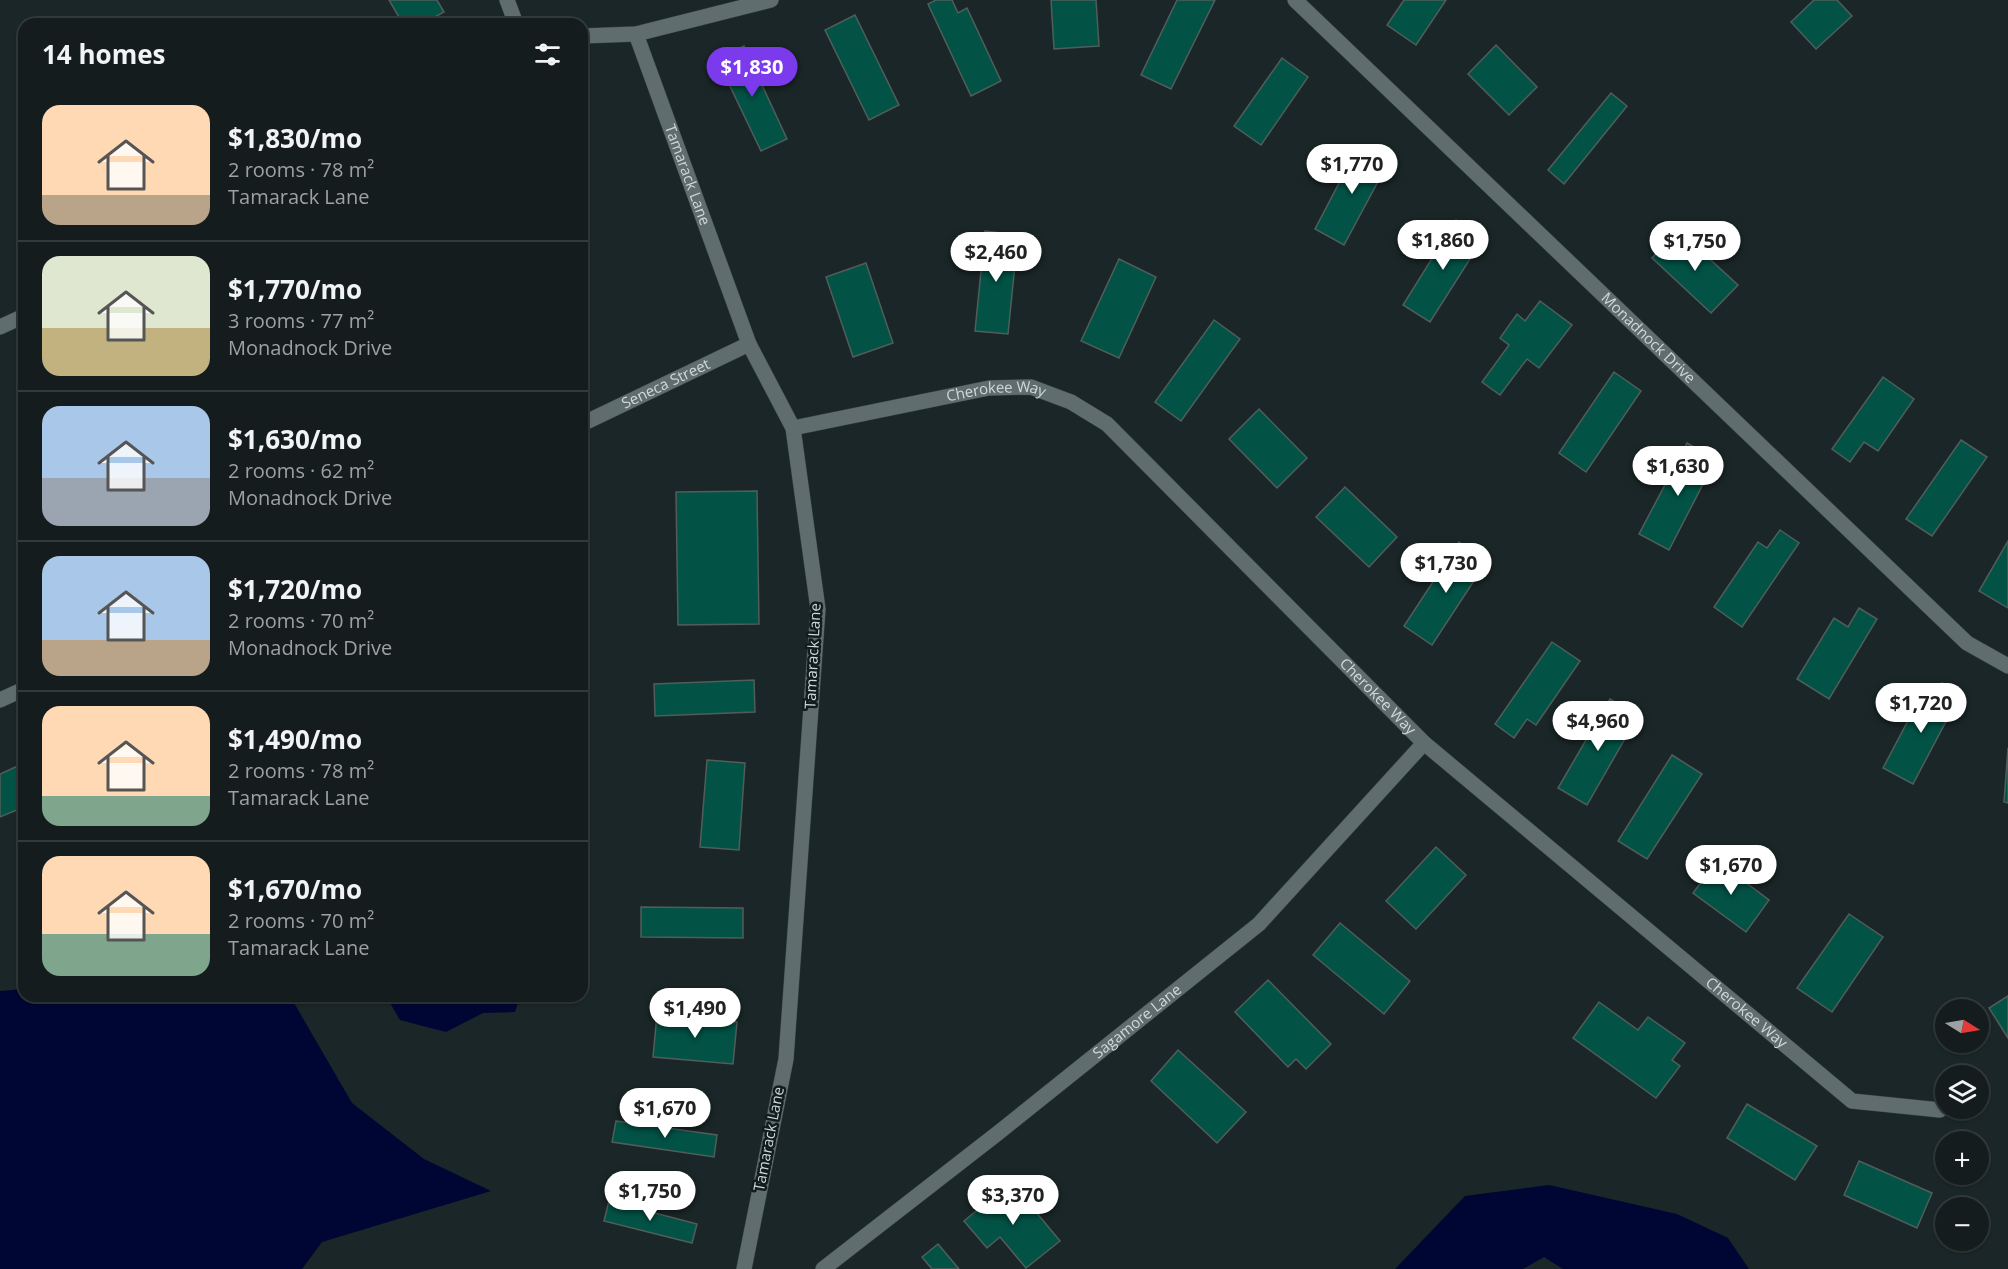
<!DOCTYPE html>
<html lang="en">
<head>
<meta charset="utf-8">
<style>
  :root { --surface:#141c1d; --page:#21292a; --text:#f1f3f6; --muted:#9da1a4; --line:#333a3b; --accent:#7c3aed }
  body { margin:0; font-family:"Open Sans",sans-serif; background:var(--page); color:var(--text); height:100vh; display:flex; flex-direction:column; font-size:22px; white-space:nowrap }
  * { box-sizing:border-box; margin:0 }
  p { font-size:20px; color:var(--muted) }
  .icon { flex:none; width:33px; height:33px; fill:none; stroke:currentColor; stroke-width:2; stroke-linecap:round; stroke-linejoin:round }
  .map { position:relative; flex:1; overflow:hidden }
  .sheet { position:absolute; left:18px; top:18px; width:570px; height:984px; display:flex; flex-direction:column; background:var(--surface); border-radius:18px; box-shadow:0 2px 4px #0004,0 0 0 2px var(--line) }
  .sheet>* { flex:none }
  .needle { width:39px; rotate:101deg }
  .tools { position:absolute; left:1935px; top:999px; display:grid; gap:12px }
  .tools a { display:grid; place-items:center; width:54px; height:54px; border-radius:50%; background:var(--surface); box-shadow:0 2px 4px #0004,0 0 0 2px var(--line); font-size:30px }
  .price { position:absolute; translate:-50% -51px; padding:0 14px; border-radius:21px; background:#fff; color:#222; font-size:20px; line-height:39px; filter:drop-shadow(0 2px 3px #0008) }
  .price::after { content:''; position:absolute; left:50%; top:36px; width:18px; height:14px; margin-left:-9px; background:inherit; clip-path:polygon(0 0,100% 0,50% 100%) }
  .price.current { background:var(--accent); color:#fff }
  ul { padding:0; list-style:none }
  li { display:flex; align-items:center; gap:18px; height:150px; padding:0 24px }
  li+li { border-top:2px solid var(--line) }
  li span { display:grid; place-items:center; flex:none; width:168px; height:120px; border-radius:18px; color:#555 }
  li>.icon { margin-inline-start:auto }
  span .icon { width:72px; height:72px; fill:#fffc; stroke-width:1 }
  li b { font-size:26px }
  h2 { display:flex; justify-content:space-between; align-items:center; height:72px; padding:0 24px; font-size:26px }
  .map>svg:first-child { display:block }
  .water { fill:#000633 }
  .building { fill:#025346; stroke:#515d5a; stroke-width:1.5 }
  .lines { fill:none; stroke-linecap:round; stroke-linejoin:round }
  .minor-casing { stroke:#3a4344; stroke-width:16 }
  .minor { stroke:#606d6f; stroke-width:15 }
  .labels { text-anchor:middle; stroke-width:5; stroke-linejoin:round; paint-order:stroke }
  .street-label { font-size:15px; fill:#d1d8d9; stroke:#111c1e }
</style>
</head>
<body>
<div class="map">
<svg width="2008" height="1269" viewBox="0 0 2008 1269">
  <rect width="100%" height="100%" fill="#1a2627"/>
  <g class="water">
    <path d="M24,989v7h266l62,107 72,56 67,32 -169,51 -20,27h-302v-278z"/>
    <path d="M386,996h134l-5,16 -32,1 -37,19 -46,-12z"/>
    <path d="M1549,1185l128,29 51,24 21,31h-186l-19,-12 -21,12h-128l70,-73z"/>
  </g>
  <g class="building">
    <path d="M389,0h48l7,12 -22,12h-19z"/>
    <path d="M936,0h16l6,13 9,-5 34,73 -30,15 -43,-92z"/>
    <path d="M1051,0h45l3,46 -45,3z"/>
    <path d="M1177,0h38l-44,89 -30,-14z"/>
    <path d="M1404,0h42l-30,45 -29,-20z"/>
    <path d="M1814,0h23l15,16 -36,33 -25,-27z"/>
    <path d="M855,15l44,90 -30,15 -44,-90z"/>
    <path d="M1496,45l41,42 -28,28 -41,-41z"/>
    <path d="M744,46l43,93 -26,12 -44,-92z"/>
    <path d="M1282,58l26,19 -47,68 -27,-19z"/>
    <path d="M1611,93l16,13 -63,78 -16,-14z"/>
    <path d="M1359,145l30,16 -45,84 -29,-16z"/>
    <path d="M1456,220l28,17 -54,85 -27,-17z"/>
    <path d="M1678,230l60,55 -27,28 -59,-55z"/>
    <path d="M985,231l33,4 -10,99 -33,-3z"/>
    <path d="M1119,259l37,18 -37,81 -38,-17z"/>
    <path d="M866,263l27,80 -40,14 -27,-80z"/>
    <path d="M1540,301l32,24 -33,43 -12,-9 -27,36 -18,-13 27,-37 -9,-7 17,-24 8,7z"/>
    <path d="M1214,320l26,19 -59,82 -26,-19z"/>
    <path d="M1614,372l27,19 -55,81 -27,-19z"/>
    <path d="M1883,377l31,22 -36,52 -14,-9 -14,20 -18,-13z"/>
    <path d="M1259,409l48,49 -30,30 -48,-49z"/>
    <path d="M1961,440l26,17 -55,79 -26,-17z"/>
    <path d="M1687,443l29,16 -47,91 -30,-16z"/>
    <path d="M1345,487l52,50 -28,30 -53,-50z"/>
    <path d="M757,491l2,133 -81,1 -2,-133z"/>
    <path d="M1780,530l19,13 -57,84 -28,-20 44,-65 9,6z"/>
    <path d="M2008,541v67l-29,-17z"/>
    <path d="M1459,542l28,19 -55,84 -28,-19z"/>
    <path d="M1859,608l18,11 -48,80 -32,-20 37,-61 14,9z"/>
    <path d="M1552,642l28,19 -44,64 -9,-6 -13,19 -19,-14z"/>
    <path d="M754,680l1,32 -100,4 -1,-32z"/>
    <path d="M1942,683l19,10 -48,91 -30,-16 38,-72 10,6z"/>
    <path d="M1610,699l28,17 -51,89 -29,-17z"/>
    <path d="M2008,748v55l-4,-1z"/>
    <path d="M1672,755l30,19 -55,85 -29,-18z"/>
    <path d="M707,760l38,3 -6,87 -39,-3z"/>
    <path d="M22,764l2,4v39l-24,10v-43z"/>
    <path d="M1436,847l30,28 -50,54 -30,-28z"/>
    <path d="M1717,861l52,39 -23,32 -53,-39z"/>
    <path d="M641,907l102,1v30l-102,-1z"/>
    <path d="M1849,914l34,23 -51,75 -35,-24z"/>
    <path d="M1340,923l70,58 -26,33 -71,-59z"/>
    <path d="M1268,980l63,64 -25,25 -10,-10 -8,8 -53,-55z"/>
    <path d="M2008,996v42l-19,-30z"/>
    <path d="M1599,1002l39,28 10,-13 37,26 -13,17 8,6 -24,32 -83,-60z"/>
    <path d="M657,1014l80,8 -4,42 -80,-7z"/>
    <path d="M1178,1050l68,62 -29,31 -66,-62z"/>
    <path d="M1747,1104l70,42 -22,34 -68,-42z"/>
    <path d="M616,1121l101,14 -3,22 -102,-15z"/>
    <path d="M1859,1161l73,32 -15,35 -73,-33z"/>
    <path d="M1011,1182l49,59 -34,27 -26,-31 -13,11 -23,-27z"/>
    <path d="M609,1201l88,23 -5,19 -88,-22z"/>
    <path d="M938,1244l21,25h-27l-10,-12z"/>
  </g>
  <g class="lines">
    <defs>
      <g id="minor">
        <path d="M507,0l9,24"/>
        <path id="s1" d="M1295,0l672,643 41,23"/>
        <path id="s2" d="M636,34l113,310 44,84 25,181 -32,450 -42,210"/>
        <path d="M582,36l54,-2 135,-34"/>
        <path d="M0,327l24,-11"/>
        <path id="s3" d="M582,424l167,-80"/>
        <path id="s4" d="M793,428l196,-40 42,-1 40,15 36,22 317,319 428,358 88,9"/>
        <path d="M0,700l24,-11"/>
        <path id="s5" d="M823,1269l175,-136 261,-209 165,-181"/>
      </g>
    </defs>
    <use href="#minor" class="minor-casing"/>
    <use href="#minor" class="minor"/>
  </g>
  <g class="labels">
    <g class="street-label">
      <text dy="5" stroke="none"><textPath href="#s2" startOffset="150">Tamarack Lane</textPath></text>
      <text dy="5" stroke="none"><textPath href="#s1" startOffset="489">Monadnock Drive</textPath></text>
      <text dy="5" stroke="none"><textPath href="#s3" startOffset="93">Seneca Street</textPath></text>
      <text dy="5" stroke="none"><textPath href="#s4" startOffset="207">Cherokee Way</textPath></text>
      <text transform="translate(813 656) rotate(-87)" y="5">Tamarack Lane</text>
      <text dy="5" stroke="none"><textPath href="#s4" startOffset="711">Cherokee Way</textPath></text>
      <text dy="5" stroke="none"><textPath href="#s4" startOffset="1197">Cherokee Way</textPath></text>
      <text dy="5" stroke="none"><textPath href="#s5" startOffset="400">Sagamore Lane</textPath></text>
      <text transform="translate(769 1139) rotate(-79)" y="5">Tamarack Lane</text>
    </g>
  </g>
</svg>
<div class="tools">
<a><svg class="needle" viewBox="-14 -14 28 28"><path d="M0-13l5 13h-10z" fill="#e53935"/><path d="M0 13l5-13h-10z" fill="#9da1a4"/></svg></a>
<a><svg class="icon" aria-label="layers" viewBox="0 0 24 24"><path d="M12 4l9 5-9 5-9-5zM3 14l9 5 9-5"/></svg></a>
<a>+</a>
<a>−</a>
</div>
<b class="price current" style="left:752px;top:98px">$1,830</b>
<b class="price" style="left:1352px;top:195px">$1,770</b>
<b class="price" style="left:1443px;top:271px">$1,860</b>
<b class="price" style="left:1695px;top:272px">$1,750</b>
<b class="price" style="left:996px;top:283px">$2,460</b>
<b class="price" style="left:1678px;top:497px">$1,630</b>
<b class="price" style="left:1446px;top:594px">$1,730</b>
<b class="price" style="left:1921px;top:734px">$1,720</b>
<b class="price" style="left:1598px;top:752px">$4,960</b>
<b class="price" style="left:1731px;top:896px">$1,670</b>
<b class="price" style="left:695px;top:1039px">$1,490</b>
<b class="price" style="left:665px;top:1139px">$1,670</b>
<b class="price" style="left:650px;top:1222px">$1,750</b>
<b class="price" style="left:1013px;top:1226px">$3,370</b>
<section class="sheet">
<h2>14 homes<svg class="icon" aria-label="filters" viewBox="0 0 24 24"><path d="M4 7h16M4 17h16"/><circle cx="9" cy="7" r="2"/><circle cx="15" cy="17" r="2"/></svg></h2>
<ul>
<li><span style="background:linear-gradient(#ffd9b3 75%,#b9a48a 0)"><svg class="icon" aria-label="home" viewBox="0 0 24 24"><path d="M3 11l9-7 9 7M6 9v11h12V9"/></svg></span><div><b>$1,830/mo</b><p>2 rooms · 78 m²</p><p>Tamarack Lane</p></div></li>
<li><span style="background:linear-gradient(#dfe7d0 60%,#c2b280 0)"><svg class="icon" aria-label="home" viewBox="0 0 24 24"><path d="M3 11l9-7 9 7M6 9v11h12V9"/></svg></span><div><b>$1,770/mo</b><p>3 rooms · 77 m²</p><p>Monadnock Drive</p></div></li>
<li><span style="background:linear-gradient(#a9c7e8 60%,#9aa5b1 0)"><svg class="icon" aria-label="home" viewBox="0 0 24 24"><path d="M3 11l9-7 9 7M6 9v11h12V9"/></svg></span><div><b>$1,630/mo</b><p>2 rooms · 62 m²</p><p>Monadnock Drive</p></div></li>
<li><span style="background:linear-gradient(#a9c7e8 70%,#b9a48a 0)"><svg class="icon" aria-label="home" viewBox="0 0 24 24"><path d="M3 11l9-7 9 7M6 9v11h12V9"/></svg></span><div><b>$1,720/mo</b><p>2 rooms · 70 m²</p><p>Monadnock Drive</p></div></li>
<li><span style="background:linear-gradient(#ffd9b3 75%,#7fa58c 0)"><svg class="icon" aria-label="home" viewBox="0 0 24 24"><path d="M3 11l9-7 9 7M6 9v11h12V9"/></svg></span><div><b>$1,490/mo</b><p>2 rooms · 78 m²</p><p>Tamarack Lane</p></div></li>
<li><span style="background:linear-gradient(#ffd9b3 65%,#7fa58c 0)"><svg class="icon" aria-label="home" viewBox="0 0 24 24"><path d="M3 11l9-7 9 7M6 9v11h12V9"/></svg></span><div><b>$1,670/mo</b><p>2 rooms · 70 m²</p><p>Tamarack Lane</p></div></li>
</ul>
</section>
</div>
</body>
</html>
